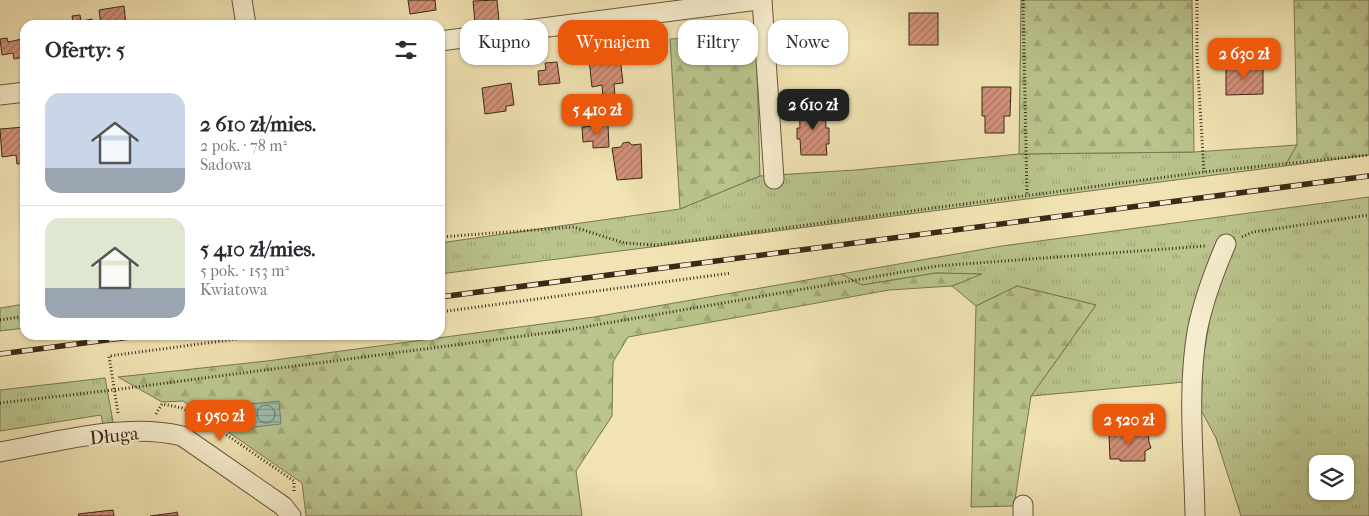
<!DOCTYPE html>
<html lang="pl">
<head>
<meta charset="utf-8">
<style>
  :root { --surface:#fff; --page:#f7f7f7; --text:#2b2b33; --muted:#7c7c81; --line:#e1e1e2; --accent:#ea580c }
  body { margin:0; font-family:"IM FELL French Canon",serif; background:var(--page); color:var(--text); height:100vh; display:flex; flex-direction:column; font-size:19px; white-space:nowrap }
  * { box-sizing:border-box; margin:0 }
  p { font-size:16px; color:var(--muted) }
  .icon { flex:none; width:28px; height:28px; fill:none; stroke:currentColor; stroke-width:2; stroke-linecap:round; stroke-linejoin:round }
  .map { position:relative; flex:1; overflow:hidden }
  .panel { position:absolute; left:20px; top:20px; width:425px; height:320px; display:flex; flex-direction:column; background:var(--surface); border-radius:15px; box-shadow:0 1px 4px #0004 }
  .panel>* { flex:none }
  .top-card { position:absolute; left:460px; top:20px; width:475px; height:45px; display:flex; gap:10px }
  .fabs { position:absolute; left:1309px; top:455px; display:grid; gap:10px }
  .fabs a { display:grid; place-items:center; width:45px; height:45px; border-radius:10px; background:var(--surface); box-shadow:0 1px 4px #0004; font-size:25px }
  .price { position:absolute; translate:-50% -42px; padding:0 11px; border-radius:10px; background:var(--accent); color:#fff; font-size:16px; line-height:32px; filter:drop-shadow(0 1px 2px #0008) }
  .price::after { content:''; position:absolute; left:50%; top:30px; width:15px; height:11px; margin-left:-8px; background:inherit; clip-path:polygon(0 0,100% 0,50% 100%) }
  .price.on { background:#222; color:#fff }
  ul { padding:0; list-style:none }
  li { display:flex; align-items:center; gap:15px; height:125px; padding:0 25px }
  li+li { border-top:1px solid var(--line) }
  li span { display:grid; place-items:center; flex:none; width:140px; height:100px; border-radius:15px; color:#555 }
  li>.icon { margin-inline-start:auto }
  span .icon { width:60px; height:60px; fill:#fffc; stroke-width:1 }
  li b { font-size:21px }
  h2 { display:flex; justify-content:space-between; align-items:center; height:60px; padding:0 25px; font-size:21px }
  .chip { padding:0 18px; border-radius:15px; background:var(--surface); box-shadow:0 1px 4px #0004; font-size:18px; line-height:45px }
  .chip.on { background:var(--accent); color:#fff }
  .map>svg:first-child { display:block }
  .grass { fill:url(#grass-tufts); stroke:#797652; fill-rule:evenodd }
  .forest { fill:url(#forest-firs); stroke:#797652 }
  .water { fill:url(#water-rules); stroke:#738271 }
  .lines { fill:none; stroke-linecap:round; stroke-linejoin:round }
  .shore { stroke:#6a7462; stroke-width:1 }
  .building { fill:url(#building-hatch); stroke:#382918 }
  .street-casing { stroke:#66583f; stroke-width:21 }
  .path { stroke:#382918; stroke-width:3; stroke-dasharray:1 2.5; stroke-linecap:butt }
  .street { stroke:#f6edce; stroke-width:19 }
  .rail-casing { stroke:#382918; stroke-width:5.5 }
  .rail { stroke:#f6edce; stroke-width:4; stroke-dasharray:11; stroke-linecap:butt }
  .labels { text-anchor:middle; stroke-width:4.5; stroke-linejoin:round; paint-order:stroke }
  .street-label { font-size:19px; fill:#382918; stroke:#f6edce }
</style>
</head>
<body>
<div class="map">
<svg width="1369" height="516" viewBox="0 0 1369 516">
  <defs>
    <pattern id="grass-tufts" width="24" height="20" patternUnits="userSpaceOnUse" patternTransform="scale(1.25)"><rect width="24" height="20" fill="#bac48c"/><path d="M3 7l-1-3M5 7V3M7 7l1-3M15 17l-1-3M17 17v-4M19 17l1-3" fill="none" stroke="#a1a878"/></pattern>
    <pattern id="forest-firs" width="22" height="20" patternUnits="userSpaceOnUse" patternTransform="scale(1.25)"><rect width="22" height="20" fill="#bac48c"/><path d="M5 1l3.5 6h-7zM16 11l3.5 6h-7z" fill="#a1a878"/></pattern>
    <pattern id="water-rules" width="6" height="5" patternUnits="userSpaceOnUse" patternTransform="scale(1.25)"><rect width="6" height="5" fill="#9bbead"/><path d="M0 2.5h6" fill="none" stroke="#7f9a8c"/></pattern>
    <pattern id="building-hatch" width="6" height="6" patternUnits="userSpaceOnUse" patternTransform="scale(1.25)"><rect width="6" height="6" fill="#d29179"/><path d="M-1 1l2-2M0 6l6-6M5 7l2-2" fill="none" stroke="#ab7662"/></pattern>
  </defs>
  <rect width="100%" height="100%" fill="#f1e3b3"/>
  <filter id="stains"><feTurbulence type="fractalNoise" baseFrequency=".004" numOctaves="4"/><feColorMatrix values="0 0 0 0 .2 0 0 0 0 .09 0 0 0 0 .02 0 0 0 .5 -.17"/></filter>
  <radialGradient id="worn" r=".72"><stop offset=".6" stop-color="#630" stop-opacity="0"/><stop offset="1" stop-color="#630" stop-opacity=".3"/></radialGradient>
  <g class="grass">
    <path d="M1297,145l-12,21 -845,108v-31l240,-34 80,-33 95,-6 164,-16 175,-2z"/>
    <path d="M1369,197v319h-128l-25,-78 -15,-28 2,-51 9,-53 -27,76 -154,14 65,-91 -79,-19 -41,20 -24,-20 29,-12 -45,-1 -74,12 -21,-11 161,-28zM1318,464h27v27h-27z"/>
    <path d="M25,304v24l-25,3v-23z"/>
    <path d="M105,378l9,49 -10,2 -3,-14 -101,16v-41z"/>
  </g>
  <g class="forest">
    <path d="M1021,0h171l2,152 -175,2z"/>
    <path d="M1294,0h75v155l-84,11 12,-21z"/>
    <path d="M756,33l4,143 -80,33 -10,-170z"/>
    <path d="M936,273l46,1 -30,12 -63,4 -261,47 -15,25 -1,54 -36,55 6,45h-276l-4,-33 -119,-82 -21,1 -44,-25 149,-16 327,-44 247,-43 21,11z"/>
    <path d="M1017,286l79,19 -65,91 -17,110 -43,1 5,-201z"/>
  </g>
  <path class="water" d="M279,401l2,23 -28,3 -3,-23z"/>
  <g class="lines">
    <circle class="shore" cx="266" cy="414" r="9"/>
  </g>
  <g class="building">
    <path d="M408,0h27l1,10 -26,4z"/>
    <path d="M497,0l2,21 -24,2 -2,-22z"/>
    <path d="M124,6l2,19h-25l-2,-15z"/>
    <rect x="909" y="13" width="29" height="32"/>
    <path d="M80,15l1,6 11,-2v6h-30l11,-3 -1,-6z"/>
    <path d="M799,23h29l1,31h-30v-9h-4v-8h4z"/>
    <path d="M21,36h2l1,21 -10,2 -1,-6 -11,2 -2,-16 7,-1 1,4 14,-3z"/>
    <path d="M620,56l3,27 -9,1 1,13 -12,1 -1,-13 -10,2 -3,-28z"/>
    <path d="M557,62l3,21 -21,2 -1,-14 8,-1 -1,-7z"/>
    <path d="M1263,66v28l-37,1v-28z"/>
    <path d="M511,83l3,22 -8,1v5l-21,3 -3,-26z"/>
    <path d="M982,87h29l-1,29h-6v17h-19v-17h-3z"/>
    <path d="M799,106h26l1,22h3v16h-3l1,11h-26l-1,-16h-3v-11h3z"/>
    <path d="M608,125l1,22 -16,1v-7l-10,1 -1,-15z"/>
    <path d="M25,127v36l-8,1 -1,-9 -14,2 -2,-28z"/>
    <path d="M629,142l3,3 9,-1 1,34 -25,2 -5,-32 9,-1 2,-4z"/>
    <path d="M1129,430h19l1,12 2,6 -6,3v10h-25v-2h-10l-1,-25 20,-1z"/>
    <path d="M113,510l1,6h-35l-1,-2z"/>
    <path d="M177,512l1,4h-28l23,-3z"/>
  </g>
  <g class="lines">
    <defs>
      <g id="street">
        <path d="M242,0l4,25"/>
        <path d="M762,0l12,179"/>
        <path d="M440,41l318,-41"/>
        <path d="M0,95l25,-3"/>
        <path d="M0,452c57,-10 125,-30 182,-16l101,70 8,10"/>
        <path d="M1023,505v11"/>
        <path d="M1195,516c-1,-61 -8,-124 2,-184 6,-31 17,-60 29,-88"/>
      </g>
    </defs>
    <use href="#street" class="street-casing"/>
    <g class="path">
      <path d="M1023,0l4,196"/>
      <path d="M1197,0v56l7,116"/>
      <path d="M440,237l134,-10 50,16 32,2 548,-73 165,-17"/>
      <path d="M1242,237l11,-5 116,-17"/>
      <path d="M440,312l291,-39"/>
      <path d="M0,320l25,-4"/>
      <path d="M0,403l113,-13 448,-59 376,-65 268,-20"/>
      <path d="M118,413l-9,-57 158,-21"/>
      <path d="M156,414l6,-10 20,4 14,6 98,67v11"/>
    </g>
    <use href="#street" class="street"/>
    <defs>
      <g id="rail">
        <path d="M440,297l929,-121"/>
        <path d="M0,354l145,-19"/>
      </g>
    </defs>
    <use href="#rail" class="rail-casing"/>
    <use href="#rail" class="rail"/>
  </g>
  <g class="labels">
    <g class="street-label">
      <text transform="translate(114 435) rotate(-6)" y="7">Długa</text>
    </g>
  </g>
  <rect width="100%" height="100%" filter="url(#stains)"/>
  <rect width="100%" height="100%" fill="url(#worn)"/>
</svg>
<div class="fabs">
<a><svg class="icon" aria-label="layers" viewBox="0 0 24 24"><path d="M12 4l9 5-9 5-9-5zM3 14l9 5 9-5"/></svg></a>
</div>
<b class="price" style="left:1244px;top:80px">2 630 zł</b>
<b class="price on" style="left:813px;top:131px">2 610 zł</b>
<b class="price" style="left:597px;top:136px">5 410 zł</b>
<b class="price" style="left:220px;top:442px">1 950 zł</b>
<b class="price" style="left:1129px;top:446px">2 520 zł</b>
<div class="top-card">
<a class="chip">Kupno</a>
<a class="chip on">Wynajem</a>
<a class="chip">Filtry</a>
<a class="chip">Nowe</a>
</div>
<section class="panel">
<h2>Oferty: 5<svg class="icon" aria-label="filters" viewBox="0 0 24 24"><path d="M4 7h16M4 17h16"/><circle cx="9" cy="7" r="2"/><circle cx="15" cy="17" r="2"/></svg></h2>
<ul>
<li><span style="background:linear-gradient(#c9d6e8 75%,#9aa5b1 0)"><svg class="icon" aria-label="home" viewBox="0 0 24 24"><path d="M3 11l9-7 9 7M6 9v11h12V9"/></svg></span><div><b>2 610 zł/mies.</b><p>2 pok. · 78 m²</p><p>Sadowa</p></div></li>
<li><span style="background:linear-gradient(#dfe7d0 70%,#9aa5b1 0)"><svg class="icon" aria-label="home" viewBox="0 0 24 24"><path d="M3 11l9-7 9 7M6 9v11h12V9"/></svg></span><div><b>5 410 zł/mies.</b><p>5 pok. · 153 m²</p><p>Kwiatowa</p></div></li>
</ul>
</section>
</div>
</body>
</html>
